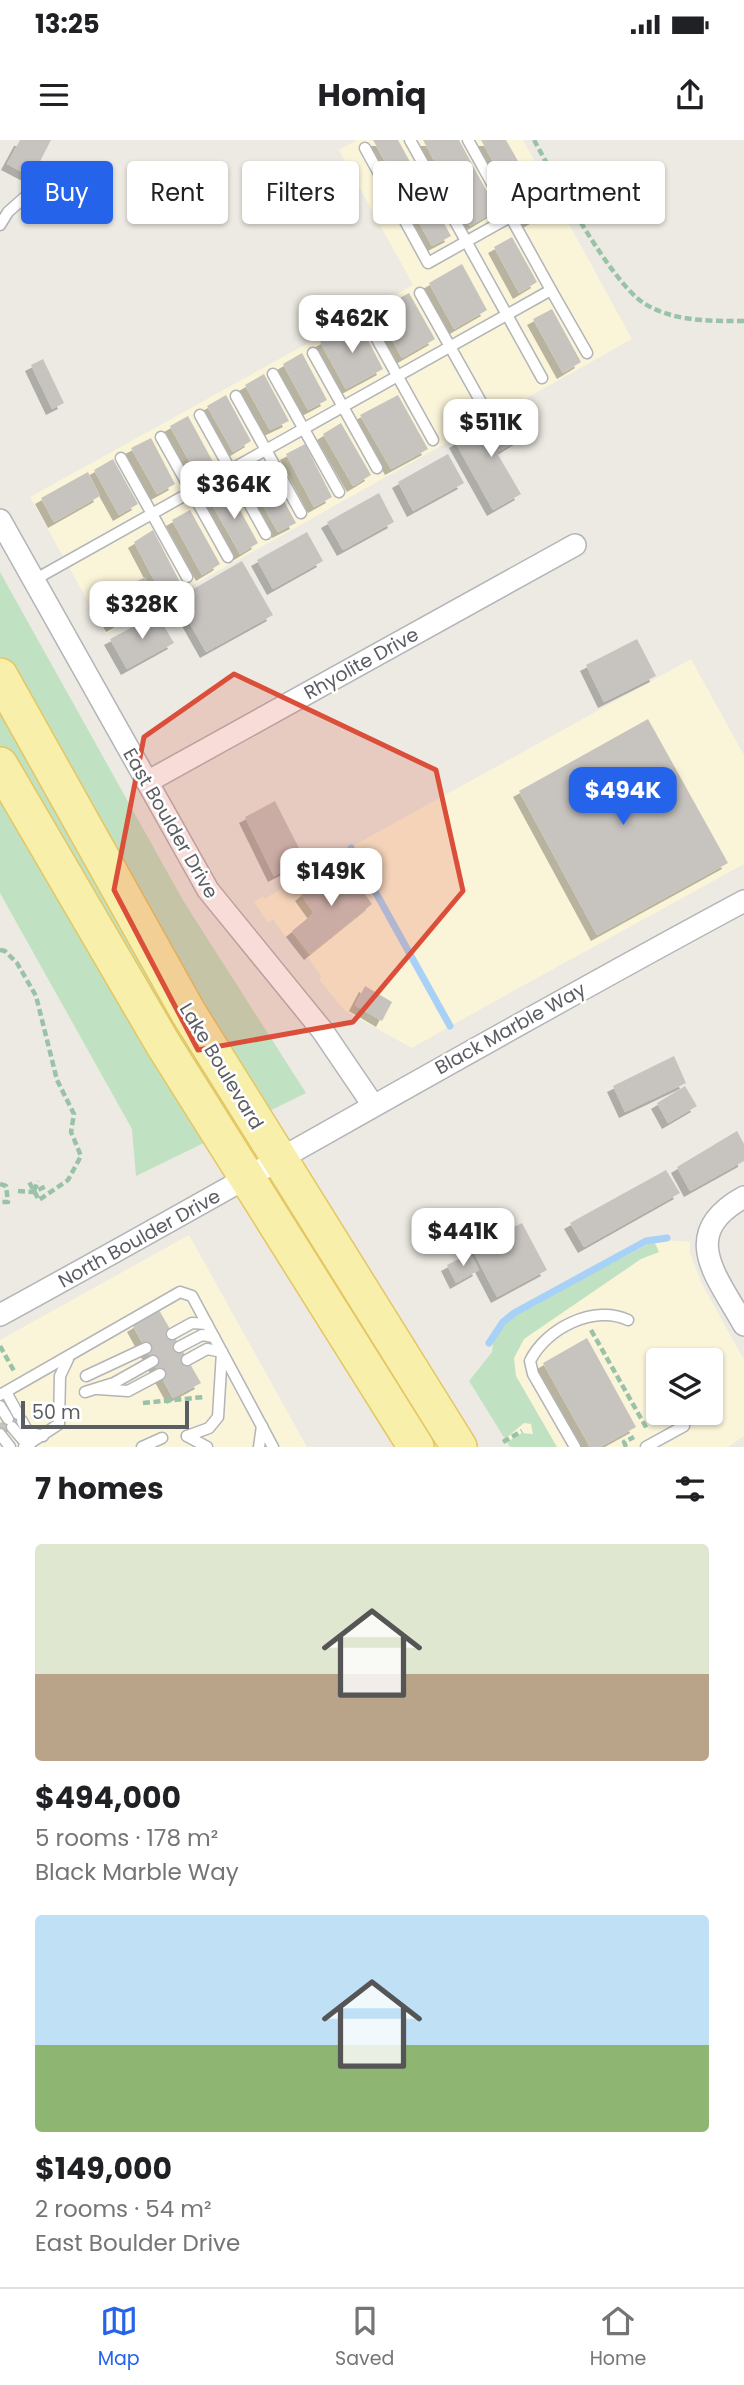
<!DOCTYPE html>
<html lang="en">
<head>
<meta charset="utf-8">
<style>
  :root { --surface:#fff; --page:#f6f6f6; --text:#202124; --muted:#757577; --line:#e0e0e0; --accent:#2563eb }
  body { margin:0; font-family:Poppins,sans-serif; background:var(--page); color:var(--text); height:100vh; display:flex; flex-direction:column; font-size:26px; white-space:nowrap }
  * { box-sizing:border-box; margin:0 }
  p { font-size:23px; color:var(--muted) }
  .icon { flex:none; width:38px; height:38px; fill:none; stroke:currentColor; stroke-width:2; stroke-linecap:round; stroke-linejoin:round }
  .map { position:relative; height:1307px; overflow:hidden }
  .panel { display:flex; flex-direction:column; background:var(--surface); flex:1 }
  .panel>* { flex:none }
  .guide { position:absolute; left:21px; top:21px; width:704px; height:63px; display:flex; gap:14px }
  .buttons { position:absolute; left:646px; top:1208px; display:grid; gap:14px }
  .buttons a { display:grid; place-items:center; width:77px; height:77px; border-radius:7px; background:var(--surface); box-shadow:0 2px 5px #0004; font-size:35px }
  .scale { position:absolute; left:21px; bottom:18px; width:168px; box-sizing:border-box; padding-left:7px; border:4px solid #5a5d62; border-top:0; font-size:19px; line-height:24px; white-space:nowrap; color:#5a5d62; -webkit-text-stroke:5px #fff; paint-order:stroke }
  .price { position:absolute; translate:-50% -60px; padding:0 16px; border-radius:14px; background:#fff; color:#222; font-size:23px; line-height:46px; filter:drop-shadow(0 2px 4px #0008) }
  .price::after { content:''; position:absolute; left:50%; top:42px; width:21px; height:16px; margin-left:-10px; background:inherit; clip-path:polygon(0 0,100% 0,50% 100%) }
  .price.selected { background:var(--accent); color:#fff }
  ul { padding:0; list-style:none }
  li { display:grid; align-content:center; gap:14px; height:371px; padding:0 35px }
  li span { display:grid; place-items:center; height:217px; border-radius:7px; color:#555 }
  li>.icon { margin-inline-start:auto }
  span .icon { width:126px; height:126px; fill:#fffc; stroke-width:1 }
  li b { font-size:30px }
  h2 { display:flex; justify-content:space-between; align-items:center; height:84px; padding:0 35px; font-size:30px }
  .chip { padding:0 24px; border-radius:7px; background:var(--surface); box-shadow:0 2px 5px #0004; font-size:24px; line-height:63px }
  .chip.selected { background:var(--accent); color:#fff }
  .status { display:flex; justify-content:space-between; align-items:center; height:49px; padding:0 35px; background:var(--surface); direction:ltr }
  .status svg { height:19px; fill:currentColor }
  header { display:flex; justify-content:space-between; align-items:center; height:91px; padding:0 35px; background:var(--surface); font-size:32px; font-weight:700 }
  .dock { display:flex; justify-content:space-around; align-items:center; height:98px; border-top:2px solid var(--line); background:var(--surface); font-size:19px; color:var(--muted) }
  .dock a { display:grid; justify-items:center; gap:4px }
  .dock .selected { color:var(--accent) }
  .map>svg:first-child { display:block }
  .commercial { fill:#faf4d9; fill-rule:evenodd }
  .green { fill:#c0e2c2 }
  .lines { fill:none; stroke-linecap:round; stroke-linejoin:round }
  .stream { stroke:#a7d1f7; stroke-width:7 }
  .building { fill:#c7c4c0; filter:url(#shadow) }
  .service-casing { stroke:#b3b4b8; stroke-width:13 }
  .minor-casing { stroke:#b3b4b8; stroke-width:24 }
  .primary-casing { stroke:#e5c662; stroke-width:38 }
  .path { stroke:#9ac2a8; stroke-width:4.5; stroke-dasharray:7 3.5; stroke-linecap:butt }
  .service { stroke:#fff; stroke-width:10 }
  .minor { stroke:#fff; stroke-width:21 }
  .primary { stroke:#f8efab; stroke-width:35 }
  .marked { fill:#da4e3a; fill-opacity:0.2; stroke:#da4e3a; stroke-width:5; stroke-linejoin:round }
  .labels { text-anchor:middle; stroke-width:5; stroke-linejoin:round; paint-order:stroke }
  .street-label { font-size:19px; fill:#5a5d62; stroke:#fff }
</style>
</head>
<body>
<div class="status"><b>13:25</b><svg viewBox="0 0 49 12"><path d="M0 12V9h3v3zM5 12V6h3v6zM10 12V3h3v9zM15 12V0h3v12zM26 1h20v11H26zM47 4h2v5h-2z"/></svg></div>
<header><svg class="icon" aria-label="menu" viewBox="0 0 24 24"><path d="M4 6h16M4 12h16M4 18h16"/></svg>Homiq<svg class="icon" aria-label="share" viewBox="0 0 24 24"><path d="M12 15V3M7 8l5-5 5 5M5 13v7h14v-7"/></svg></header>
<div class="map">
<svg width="744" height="1307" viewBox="0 0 744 1307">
  <defs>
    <filter id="shadow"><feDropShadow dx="-6" dy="6" stdDeviation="0" flood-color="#0004"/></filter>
  </defs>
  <rect width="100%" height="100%" fill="#eceae2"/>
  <g class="commercial">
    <path d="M357,0h166l109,199 -526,295 -76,-137 383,-212 -74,-135z"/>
    <path d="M691,519l53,96v109l-292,161 -101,-178z"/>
    <path d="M341,709h8l100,178 -37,21 -67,-37 -25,-30 1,-5 -30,-43 -6,3 -12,-17 -5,4 -14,-21 9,-6 2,3z"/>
    <path d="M189,1095l118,212h-307v-107z"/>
    <path d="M667,1100l23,2v11l12,31 42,76v76l-16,11h-218l-41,-66 23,-29 1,-10 11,-18 10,-9 131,-72zM658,1220h52v52h-52z"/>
  </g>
  <g class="green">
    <path d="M0,432l184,330 122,191 -170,83 -4,-47 -132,-236z"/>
    <path d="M654,1101l5,11 -18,7 -117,80 -10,19 2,18 41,71h-47l-3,-5 15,-9 11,1 -2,-10 -7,-1 -19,16 -36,-58 23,-29 1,-10 11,-18 10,-9z"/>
  </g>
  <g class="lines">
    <g class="stream">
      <path d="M351,708l99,178"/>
      <path d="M489,1203l14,-21 11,-9 132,-72 21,-3"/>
    </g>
  </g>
  <g class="building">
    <path d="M20,0h31l-19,37 -25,-13z"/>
    <path d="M373,0h25l53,96 -19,10z"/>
    <path d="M423,0h36l38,70 -27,16z"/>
    <path d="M481,0h25l41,72 -20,11z"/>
    <path d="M512,97l25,45 -18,11 -25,-46z"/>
    <path d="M462,124l25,46 -33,19 -25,-46z"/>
    <path d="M409,153l26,46 -33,19 -26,-47z"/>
    <path d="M552,169l29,53 -18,11 -30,-54z"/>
    <path d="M358,181l25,48 -37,20 -26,-47z"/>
    <path d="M302,213l25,47 -19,10 -25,-46z"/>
    <path d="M43,219l21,44 -12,6 -21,-44z"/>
    <path d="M264,234l25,47 -19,9 -25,-45z"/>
    <path d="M226,255l25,46 -18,11 -26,-46z"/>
    <path d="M398,255l30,54 -37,20 -31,-54z"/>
    <path d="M507,272l14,26 -24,15 24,41 -28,16 -38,-68z"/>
    <path d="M188,276l25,46 -18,10 -25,-46z"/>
    <path d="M341,283l30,52 -18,11 -30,-52z"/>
    <path d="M151,298l24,46 -18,10 -26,-46z"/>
    <path d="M305,304l27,53 -18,10 -28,-53z"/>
    <path d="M448,314l16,29 -51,28 -15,-29z"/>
    <path d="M113,319l25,45 -19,11 -25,-45z"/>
    <path d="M266,328l30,55 -18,9 -31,-54z"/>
    <path d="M88,332l12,24 -46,26 -13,-24z"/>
    <path d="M228,348l30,55 -18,11 -31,-55z"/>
    <path d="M379,353l15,29 -51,28 -16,-28z"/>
    <path d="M190,370l30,54 -18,11 -30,-55z"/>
    <path d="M153,390l29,56 -19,11 -29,-55z"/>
    <path d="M307,392l16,29 -50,28 -16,-29z"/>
    <path d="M242,421l31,54 -67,37 -30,-53z"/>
    <path d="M145,437l12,24 -45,25 -13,-24z"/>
    <path d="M157,474l17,29 -47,26 -17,-30z"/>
    <path d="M637,499l19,37 -52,26 -18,-37z"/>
    <path d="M648,579l80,144 -131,72 -78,-144z"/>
    <path d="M275,661l30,59 -31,16 -29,-59z"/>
    <path d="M342,723l30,41 -62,50 -18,-23 22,-18 -13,-18z"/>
    <path d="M365,846l27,16 -10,19 -27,-16z"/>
    <path d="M674,916l12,27 -61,29 -12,-26z"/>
    <path d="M685,946l12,20 -29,17 -11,-20z"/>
    <path d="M737,991l7,13v17l-54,30 -13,-24z"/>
    <path d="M666,1030l14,23 -96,54 -14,-24z"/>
    <path d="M522,1083l25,47 -50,27 -25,-48z"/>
    <path d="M470,1113l9,17 -23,13 -9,-18z"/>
    <path d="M159,1170l42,73 -28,15 -40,-72z"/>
    <path d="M587,1198l49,89 -36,20h-10l-47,-84z"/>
    <path d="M23,1271l4,7 -27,15v-10z"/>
  </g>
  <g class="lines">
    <defs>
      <g id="service">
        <path d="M410,0l132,238"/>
        <path d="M365,8l63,115 82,-46"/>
        <path d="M0,85l8,-13 36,-32"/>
        <path d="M551,150l36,63"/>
        <path d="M420,153l66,118"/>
        <path d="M368,183l65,117"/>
        <path d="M313,213l64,115"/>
        <path d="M273,234l66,118"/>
        <path d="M236,256l65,117"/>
        <path d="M200,275l66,119"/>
        <path d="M161,297l67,120"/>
        <path d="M121,318l66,119"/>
        <path d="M34,440l517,-290 -83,-150"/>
        <path d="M172,1194l20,-11 15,1"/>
        <path d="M179,1207l23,-12 12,2"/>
        <path d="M187,1220l20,-11 15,3 -4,65 -9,11 -22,8"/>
        <path d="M86,1236l60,-28"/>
        <path d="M98,1249l30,2 32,-17"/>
        <path d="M6,1252l12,22"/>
        <path d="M85,1252l29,-9 39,-22"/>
        <path d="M0,1255l180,-103 12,4 81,151"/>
        <path d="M0,1266l8,13"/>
        <path d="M22,1281l6,11 15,4"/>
        <path d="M12,1287l12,14 8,1"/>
        <path d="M0,1294l10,13"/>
        <path d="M187,1296l20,11"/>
        <path d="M24,1307l35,-23 1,-48 8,-17"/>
        <path d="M142,1307l20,-9"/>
        <path d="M259,1307l3,-21"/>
        <path d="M575,1307l-42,-73 -3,-13c16,-33 65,-57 98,-41"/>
        <path d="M646,1307l38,-21"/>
      </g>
      <g id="minor">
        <path d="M0,380l208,370 114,140 51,75"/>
        <path d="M147,642l428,-237"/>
        <path d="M744,1057c-67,37 -27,79 0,128"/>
        <path d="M0,1175c249,-136 494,-280 744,-414"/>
      </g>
      <g id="primary">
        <path d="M0,536l188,336 271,435"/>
        <path d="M0,625l163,279 253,403"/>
      </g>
    </defs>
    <use href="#service" class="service-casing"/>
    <use href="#minor" class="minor-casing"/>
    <use href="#primary" class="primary-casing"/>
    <g class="path">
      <path d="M534,0c21,38 76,142 111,164 30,18 65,17 99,17"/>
      <path d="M0,810l5,1 12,12 19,33 21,84 17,34 -3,18 10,24 -13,24 -29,20 -11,-20"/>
      <path d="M0,1044l6,2 2,16h-8"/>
      <path d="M18,1051l16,1 12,-6"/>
      <path d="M34,1051l4,-10"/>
      <path d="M591,1190l56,99"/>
      <path d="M0,1206l14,25"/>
      <path d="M143,1263l61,-6"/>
      <path d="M503,1302l19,-11"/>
      <path d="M626,1307l-2,-5 10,-5"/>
    </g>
    <use href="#service" class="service"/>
    <use href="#minor" class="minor"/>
    <use href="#primary" class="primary"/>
  </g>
  <path class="marked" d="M234,534l202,96 27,121 -110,131 -155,28 -84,-160 30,-153z"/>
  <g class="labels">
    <g class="street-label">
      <text transform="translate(361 523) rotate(-29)" y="7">Rhyolite Drive</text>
      <text transform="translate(171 683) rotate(60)" y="7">East Boulder Drive</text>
      <text transform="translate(510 888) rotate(-29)" y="7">Black Marble Way</text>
      <text transform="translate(222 926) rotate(59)" y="7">Lake Boulevard</text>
      <text transform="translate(139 1098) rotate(-29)" y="7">North Boulder Drive</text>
    </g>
  </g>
</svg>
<div class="buttons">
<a><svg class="icon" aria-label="layers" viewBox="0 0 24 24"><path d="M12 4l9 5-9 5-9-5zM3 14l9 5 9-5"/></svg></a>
</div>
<div class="scale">50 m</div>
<b class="price" style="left:352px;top:215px">$462K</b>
<b class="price" style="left:491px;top:319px">$511K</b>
<b class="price" style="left:234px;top:381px">$364K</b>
<b class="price" style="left:142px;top:501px">$328K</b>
<b class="price selected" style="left:623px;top:687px">$494K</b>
<b class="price" style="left:331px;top:768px">$149K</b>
<b class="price" style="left:463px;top:1128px">$441K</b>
<div class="guide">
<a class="chip selected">Buy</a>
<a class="chip">Rent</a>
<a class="chip">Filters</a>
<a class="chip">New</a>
<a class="chip">Apartment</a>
</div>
</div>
<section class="panel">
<h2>7 homes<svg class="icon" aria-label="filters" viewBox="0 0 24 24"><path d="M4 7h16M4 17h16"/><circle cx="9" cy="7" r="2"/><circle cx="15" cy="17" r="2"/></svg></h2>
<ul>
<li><span style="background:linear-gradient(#dfe7d0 60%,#b9a48a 0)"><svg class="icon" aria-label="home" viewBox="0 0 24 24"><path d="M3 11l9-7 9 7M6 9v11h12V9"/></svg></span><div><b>$494,000</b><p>5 rooms · 178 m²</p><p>Black Marble Way</p></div></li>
<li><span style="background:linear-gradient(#bfe0f5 60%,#8fb573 0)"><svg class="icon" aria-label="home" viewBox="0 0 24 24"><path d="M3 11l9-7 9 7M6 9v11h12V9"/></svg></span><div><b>$149,000</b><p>2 rooms · 54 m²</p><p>East Boulder Drive</p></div></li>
</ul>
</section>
<nav class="dock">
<a class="selected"><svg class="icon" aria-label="map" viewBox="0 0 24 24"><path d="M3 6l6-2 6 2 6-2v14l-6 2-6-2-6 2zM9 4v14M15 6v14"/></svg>Map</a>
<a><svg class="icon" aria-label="saved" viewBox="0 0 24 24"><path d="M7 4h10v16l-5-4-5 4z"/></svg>Saved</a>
<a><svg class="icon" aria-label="home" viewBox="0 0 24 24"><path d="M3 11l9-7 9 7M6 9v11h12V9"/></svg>Home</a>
</nav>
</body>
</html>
